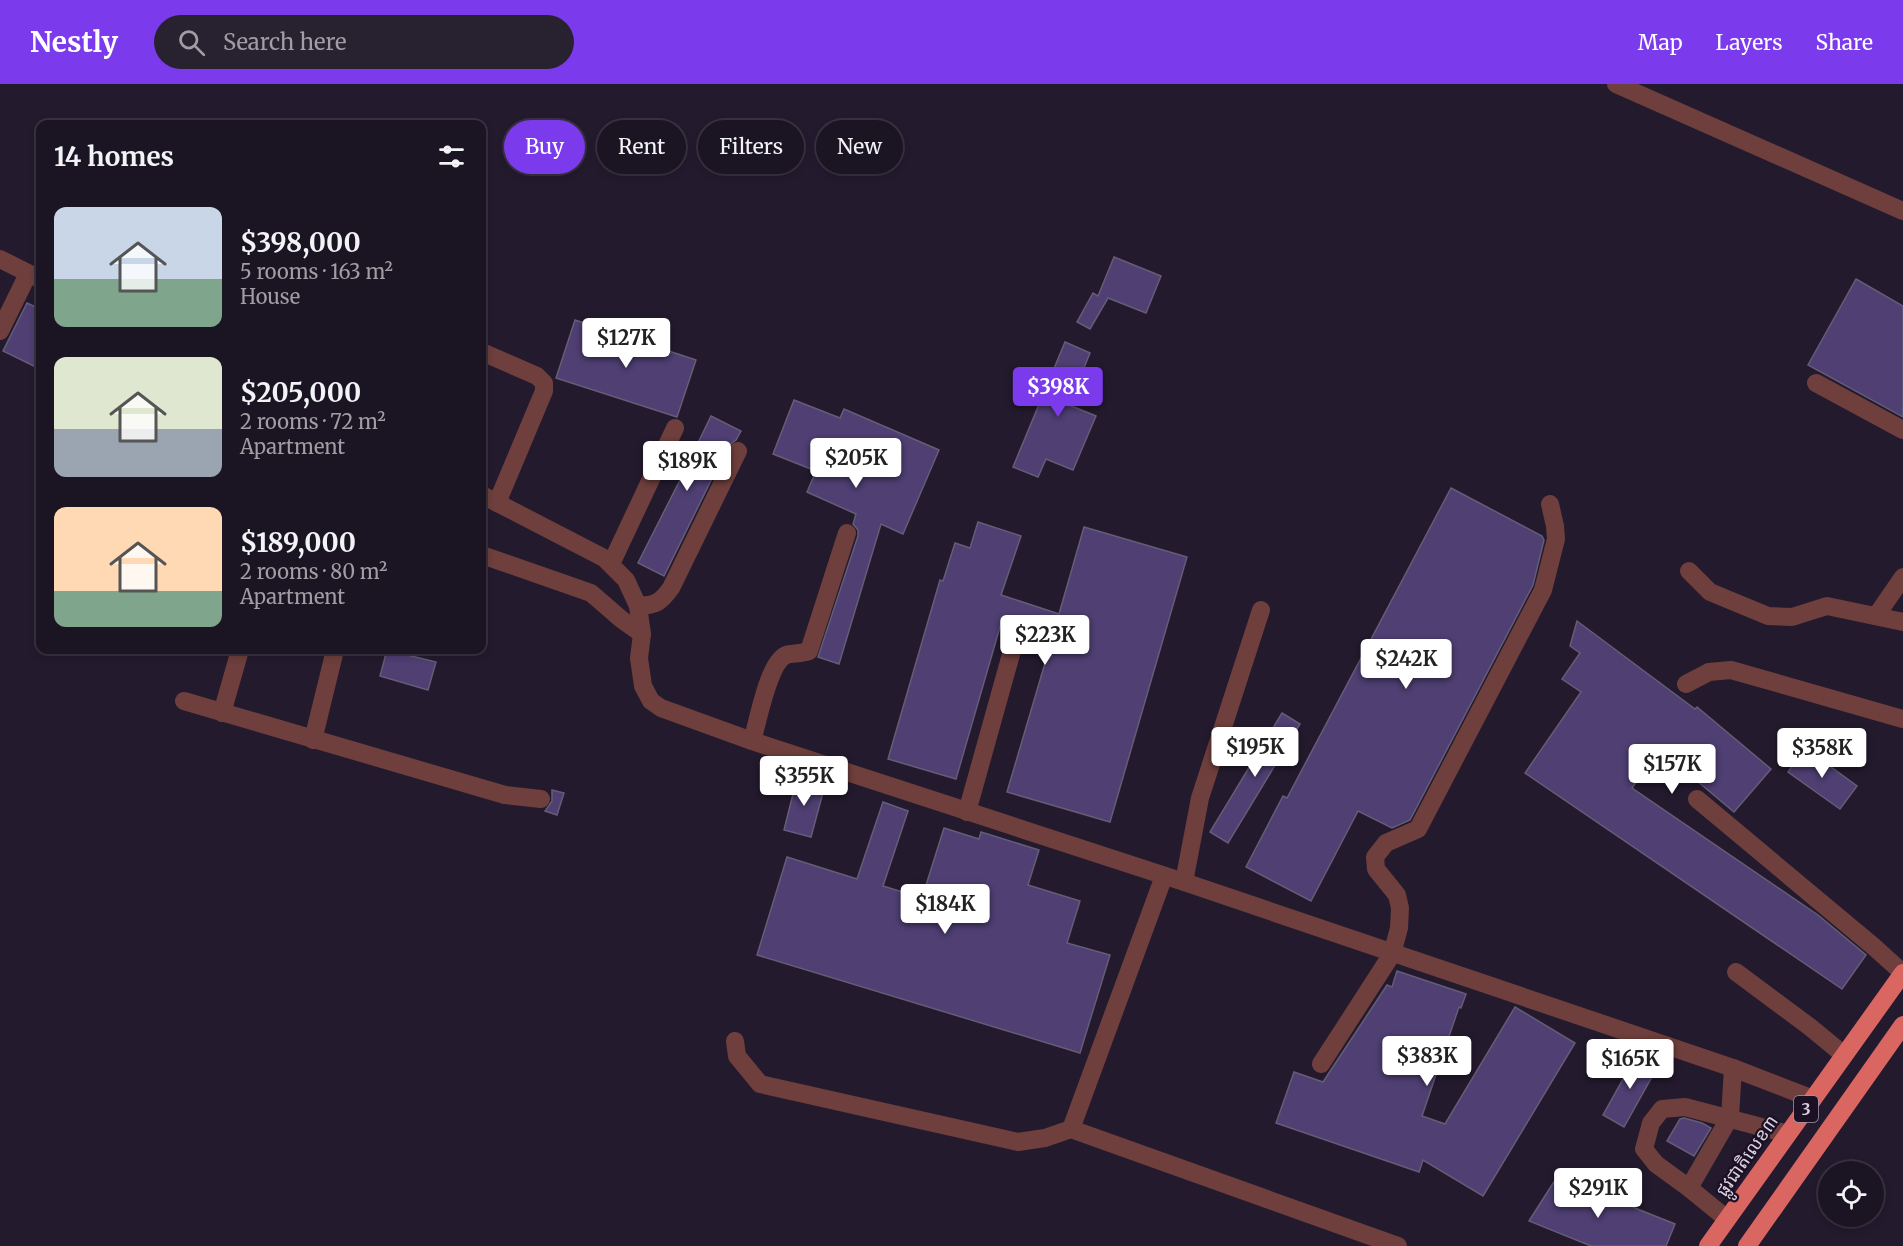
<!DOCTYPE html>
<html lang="en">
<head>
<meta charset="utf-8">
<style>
  :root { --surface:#1b1422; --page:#28212f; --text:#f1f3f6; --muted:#a09ea5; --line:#393340; --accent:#7c3aed }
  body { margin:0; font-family:Merriweather,"Noto Sans Khmer",serif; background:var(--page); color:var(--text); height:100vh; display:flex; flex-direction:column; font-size:22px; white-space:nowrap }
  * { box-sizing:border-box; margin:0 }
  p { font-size:20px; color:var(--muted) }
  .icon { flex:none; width:33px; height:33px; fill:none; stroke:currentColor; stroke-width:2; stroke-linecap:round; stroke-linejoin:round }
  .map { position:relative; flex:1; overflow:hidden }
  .side { position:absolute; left:36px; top:36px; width:450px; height:534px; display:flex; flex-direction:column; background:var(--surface); border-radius:12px; box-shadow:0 3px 9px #0003,0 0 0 2px var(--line) }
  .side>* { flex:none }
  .top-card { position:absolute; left:504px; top:36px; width:570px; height:54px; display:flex; gap:12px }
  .fabs { position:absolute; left:1818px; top:1077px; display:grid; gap:12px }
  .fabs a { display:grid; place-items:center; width:66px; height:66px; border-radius:50%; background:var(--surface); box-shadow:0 3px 9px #0003,0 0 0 2px var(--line); font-size:30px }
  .price { position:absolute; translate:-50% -51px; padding:0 14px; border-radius:6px; background:#fff; color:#222; font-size:20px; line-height:39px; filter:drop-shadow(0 2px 3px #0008) }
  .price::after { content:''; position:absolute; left:50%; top:36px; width:18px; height:14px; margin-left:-9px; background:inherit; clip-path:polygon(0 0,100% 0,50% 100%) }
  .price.on { background:var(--accent); color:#fff }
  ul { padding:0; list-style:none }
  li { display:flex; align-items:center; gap:18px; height:150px; padding:0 18px }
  li span { display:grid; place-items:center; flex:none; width:168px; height:120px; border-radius:12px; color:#555 }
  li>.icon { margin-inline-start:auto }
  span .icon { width:72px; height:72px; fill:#fffc; stroke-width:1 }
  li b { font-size:26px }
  h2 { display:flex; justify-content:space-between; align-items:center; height:72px; padding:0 18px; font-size:26px }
  .tag { padding:0 21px; border-radius:27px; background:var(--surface); box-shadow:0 3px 9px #0003,0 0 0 2px var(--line); font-size:21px; line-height:54px }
  .tag.on { background:var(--accent); color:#fff }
  header { display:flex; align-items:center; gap:36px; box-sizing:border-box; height:84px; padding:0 30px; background:var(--accent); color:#fff }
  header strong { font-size:28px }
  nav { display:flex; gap:33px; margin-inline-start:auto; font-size:21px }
  .search { width:420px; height:54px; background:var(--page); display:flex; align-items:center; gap:15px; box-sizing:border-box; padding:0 21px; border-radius:33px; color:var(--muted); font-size:22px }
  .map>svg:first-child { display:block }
  .building { fill:#4f3f73; stroke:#645d77; stroke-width:1.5 }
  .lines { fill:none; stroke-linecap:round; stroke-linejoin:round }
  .minor { stroke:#6e3f3c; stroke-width:18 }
  .highway { stroke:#da6661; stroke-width:18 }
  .labels { text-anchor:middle; stroke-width:4.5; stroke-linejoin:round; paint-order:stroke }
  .shield { fill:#1b1024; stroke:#9f97a7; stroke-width:1.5 }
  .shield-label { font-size:16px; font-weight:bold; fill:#d8d1df }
  .street-label { font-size:18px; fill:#d8d1df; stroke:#1b1024 }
</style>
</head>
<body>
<header>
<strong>Nestly</strong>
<div class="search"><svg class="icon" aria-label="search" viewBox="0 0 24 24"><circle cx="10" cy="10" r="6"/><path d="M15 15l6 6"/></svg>Search here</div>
<nav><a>Map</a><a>Layers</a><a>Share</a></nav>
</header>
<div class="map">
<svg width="1903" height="1162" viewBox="0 0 1903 1162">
  <rect width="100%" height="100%" fill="#241a2e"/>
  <g class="building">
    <path d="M1114,173l47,19 -15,37 -38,-15 -18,31 -13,-7 16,-29 5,3z"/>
    <path d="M1856,195l47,27v111l-95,-52z"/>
    <path d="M27,219l13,6v60l-37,-18z"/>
    <path d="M575,236l121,40 -19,57 -121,-39z"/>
    <path d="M1065,258l25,11 -21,52 27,11 -23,54 -27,-11 -8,18 -25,-10z"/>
    <path d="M794,316l46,18 4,-9 95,41 -36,84 -22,-10 -42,140 -21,-7 40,-121v-6l-5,-6 3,-10 -49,-22 9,-21 -43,-17z"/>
    <path d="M711,332l30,15 -5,9 -8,6 -64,130 -26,-13 44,-87 -14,-6 13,-28 14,7z"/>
    <path d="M1451,404l91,48 2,4 -11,45 -123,235 -18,8 -34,-17 -47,90 -65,-34 37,-71 4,2z"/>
    <path d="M978,438l43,14 -20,59 58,19 25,-87 103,30 -77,265 -103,-30 46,-156 -26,-8 -6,-6 -9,1 -10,-3 -46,159 -68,-20 52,-179 3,1 12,-38 15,5z"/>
    <path d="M1577,537l118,88 2,-2 74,62 -37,43 -75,-63 -27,39 186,127 48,40 -24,34 -317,-216 56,-81 -19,-13 18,-26 -10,-7z"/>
    <path d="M387,566l49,12 -8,28 -48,-14z"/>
    <path d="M1282,629l18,11 -72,119 -18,-11z"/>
    <path d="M1805,664l52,38 -17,23 -52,-37z"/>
    <path d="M797,694l28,7 -14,52 -27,-7z"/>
    <path d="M552,706l12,3 -7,22 -12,-4 7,-10z"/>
    <path d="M883,718l25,9 -25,75 39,12 22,-70 35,11 2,-7 58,18 -11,35 52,16 -13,42 43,12 -30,98 -323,-98 30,-98 70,22z"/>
    <path d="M1397,887l69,23 -5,14 -2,-1 -37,109 23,8 70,-117 60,36 -92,153 -60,-36 -4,12 -143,-49 18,-51 29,10 64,-97 5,2z"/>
    <path d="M1637,970l21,12 -34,61 -21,-12z"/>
    <path d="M1684,1034l18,5 9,5 -17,28 -27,-15 13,-22z"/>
    <path d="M1557,1093l118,47 -9,22h-75l-62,-25z"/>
  </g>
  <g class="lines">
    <g class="minor">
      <path d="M1616,0l287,127"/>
      <path d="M0,175l40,20"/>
      <path d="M0,247l28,-57"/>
      <path d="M482,268l55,24 7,7v8l-47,112"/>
      <path d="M1816,299l87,47"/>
      <path d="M482,411l122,63 22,22 12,26 4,28 -3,24 4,28 8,15 10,7 91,33 432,141 549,186 80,31"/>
      <path d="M482,471l109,38 30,26 21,15"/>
      <path d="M611,480l64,-136"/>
      <path d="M1689,487l21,21 58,24 24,1 35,-11 76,16"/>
      <path d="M638,522c18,-1 22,-3 33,-18l67,-137"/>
      <path d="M1876,532l27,-39"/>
      <path d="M1686,600l23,-12 22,-2 172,49"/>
      <path d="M184,617l321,94 36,4"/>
      <path d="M222,629l18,-63"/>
      <path d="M313,656l22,-90"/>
      <path d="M752,657c6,-19 16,-78 34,-86 6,-2 15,-1 23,-4l38,-118"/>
      <path d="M1697,715l176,147 30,27"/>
      <path d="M967,728l50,-179"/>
      <path d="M1184,798l16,-84 61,-188"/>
      <path d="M1736,888l74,55 34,28"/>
      <path d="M735,957l2,15 23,28 258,58 27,-4 26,-9 327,117"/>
      <path d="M1321,980l71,-110 7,-26 1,-20 -3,-13 -21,-26 -1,-12 11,-14 32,-14 125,-239 13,-51 -1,-13 -5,-22"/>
      <path d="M1071,1045l93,-253"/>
      <path d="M1689,1104l41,-71 3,-49"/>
      <path d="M1727,1135l-38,-31 -33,-24 -12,-15 7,-26 11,-14 23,-2 103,27"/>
    </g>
    <g class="highway">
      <path d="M1708,1162l195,-273"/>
      <path d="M1747,1162l156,-221"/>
    </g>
  </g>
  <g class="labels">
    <rect class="shield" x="1794" y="1012" width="24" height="26" rx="4.5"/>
    <g class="shield-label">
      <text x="1806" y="1031">3</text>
    </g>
    <g class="street-label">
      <text transform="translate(1747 1072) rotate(-55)" y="6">ផ្លូវជាតិលេខ៣</text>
    </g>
  </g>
</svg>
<div class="fabs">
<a><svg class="icon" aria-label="locate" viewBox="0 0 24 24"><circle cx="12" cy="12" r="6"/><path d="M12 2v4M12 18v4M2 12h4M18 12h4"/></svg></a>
</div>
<b class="price" style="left:626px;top:285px">$127K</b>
<b class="price on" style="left:1058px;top:334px">$398K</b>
<b class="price" style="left:856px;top:405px">$205K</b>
<b class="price" style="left:687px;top:408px">$189K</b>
<b class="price" style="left:1045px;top:582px">$223K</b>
<b class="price" style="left:1406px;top:606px">$242K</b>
<b class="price" style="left:1255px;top:694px">$195K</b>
<b class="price" style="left:1822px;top:695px">$358K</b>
<b class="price" style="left:1672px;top:711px">$157K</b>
<b class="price" style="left:804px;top:723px">$355K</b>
<b class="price" style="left:945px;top:851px">$184K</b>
<b class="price" style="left:1427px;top:1003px">$383K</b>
<b class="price" style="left:1630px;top:1006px">$165K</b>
<b class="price" style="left:1598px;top:1135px">$291K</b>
<div class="top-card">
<a class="tag on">Buy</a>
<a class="tag">Rent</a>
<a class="tag">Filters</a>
<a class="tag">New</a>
</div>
<section class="side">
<h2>14 homes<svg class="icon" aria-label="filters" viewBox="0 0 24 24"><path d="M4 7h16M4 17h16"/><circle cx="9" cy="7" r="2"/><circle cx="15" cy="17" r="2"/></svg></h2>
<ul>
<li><span style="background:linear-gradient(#c9d6e8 60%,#7fa58c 0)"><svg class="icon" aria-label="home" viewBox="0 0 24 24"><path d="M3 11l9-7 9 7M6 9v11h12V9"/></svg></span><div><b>$398,000</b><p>5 rooms · 163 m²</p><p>House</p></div></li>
<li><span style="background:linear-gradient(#dfe7d0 60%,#9aa5b1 0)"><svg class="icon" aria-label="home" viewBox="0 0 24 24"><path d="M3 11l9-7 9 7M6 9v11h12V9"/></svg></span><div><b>$205,000</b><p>2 rooms · 72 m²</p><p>Apartment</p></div></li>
<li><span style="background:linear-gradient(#ffd9b3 70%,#7fa58c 0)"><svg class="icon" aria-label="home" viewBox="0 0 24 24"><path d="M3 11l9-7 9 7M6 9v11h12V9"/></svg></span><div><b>$189,000</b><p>2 rooms · 80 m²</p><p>Apartment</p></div></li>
</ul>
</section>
</div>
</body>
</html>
